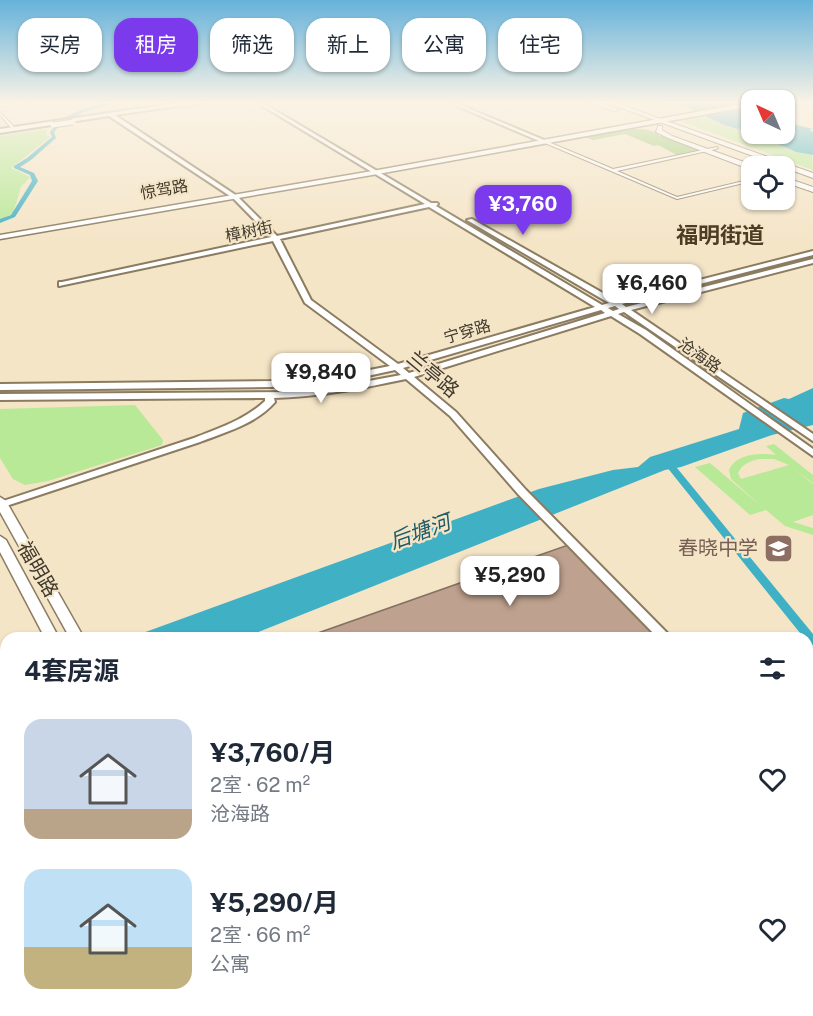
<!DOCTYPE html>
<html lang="zh">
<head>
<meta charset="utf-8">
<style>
  :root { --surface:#fff; --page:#f2f2f3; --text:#1f2937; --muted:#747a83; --accent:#7c3aed }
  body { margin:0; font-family:"Public Sans","Noto Sans SC",sans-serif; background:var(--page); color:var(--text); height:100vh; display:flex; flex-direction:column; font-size:22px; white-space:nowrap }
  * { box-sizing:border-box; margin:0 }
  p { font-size:20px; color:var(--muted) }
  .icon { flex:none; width:33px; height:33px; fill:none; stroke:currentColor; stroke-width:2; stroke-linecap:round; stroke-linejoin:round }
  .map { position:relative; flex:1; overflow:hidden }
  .details { position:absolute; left:0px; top:632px; width:813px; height:386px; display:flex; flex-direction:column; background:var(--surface); border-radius:18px 18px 0 0; box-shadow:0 2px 4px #0004 }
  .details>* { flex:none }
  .guide { position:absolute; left:18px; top:18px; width:777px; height:54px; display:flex; gap:12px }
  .needle { width:39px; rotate:316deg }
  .tools { position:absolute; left:741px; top:90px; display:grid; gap:12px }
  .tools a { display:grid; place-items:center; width:54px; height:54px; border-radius:12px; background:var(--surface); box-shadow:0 2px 4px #0004; font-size:30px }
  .price { position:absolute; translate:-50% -51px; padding:0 14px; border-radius:12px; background:#fff; color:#222; font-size:20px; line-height:39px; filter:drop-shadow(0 2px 3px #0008) }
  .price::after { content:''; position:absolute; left:50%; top:36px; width:18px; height:14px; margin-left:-9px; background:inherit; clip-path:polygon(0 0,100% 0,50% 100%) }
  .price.current { background:var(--accent); color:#fff }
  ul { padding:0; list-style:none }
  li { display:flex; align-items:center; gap:18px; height:150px; padding:0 24px }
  li span { display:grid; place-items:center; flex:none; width:168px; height:120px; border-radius:18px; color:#555 }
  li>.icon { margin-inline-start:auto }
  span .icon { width:72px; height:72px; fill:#fffc; stroke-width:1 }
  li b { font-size:26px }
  h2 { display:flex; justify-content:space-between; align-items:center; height:72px; padding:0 24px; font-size:26px }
  .tag { padding:0 21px; border-radius:18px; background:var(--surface); box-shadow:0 2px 4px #0004; font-size:21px; line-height:54px }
  .tag.current { background:var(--accent); color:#fff }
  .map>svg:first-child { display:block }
  .green { fill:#b8e997; fill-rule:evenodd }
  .forest { fill:#95c870 }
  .water { fill:#40b0c5 }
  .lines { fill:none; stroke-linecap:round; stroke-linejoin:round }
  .canal { fill:#40b0c5; fill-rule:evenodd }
  .building { fill:#bea18e; stroke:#857163; stroke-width:1.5 }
  .street-casing { stroke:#8b7c61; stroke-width:2 }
  .secondary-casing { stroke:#8b7c61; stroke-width:4 }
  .primary-casing { stroke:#8b7c61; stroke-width:3 }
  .highway-casing { stroke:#8b7c61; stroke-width:2 }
  .street { fill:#fff; fill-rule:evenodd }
  .secondary { fill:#fff; fill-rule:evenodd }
  .primary { fill:#fff; fill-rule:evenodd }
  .highway { fill:#fff; fill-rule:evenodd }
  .secondary-bridge-casing { stroke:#8b7c61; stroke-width:7; stroke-linecap:butt }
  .secondary-bridge { stroke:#fff; stroke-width:5 }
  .labels { text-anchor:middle; stroke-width:4.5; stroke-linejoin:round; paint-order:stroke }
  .far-street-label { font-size:16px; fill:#40392d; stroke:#f5e5c7 }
  .street-label { font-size:20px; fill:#40392d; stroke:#f5e5c7 }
  .education-label { font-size:20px; fill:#785e54; stroke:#f5e5c7; text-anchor:end }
  .water-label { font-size:21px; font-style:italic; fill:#205c68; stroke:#f5e5c7 }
  .far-district-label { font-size:22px; font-weight:bold; fill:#4b3e24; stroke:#f5e5c7 }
</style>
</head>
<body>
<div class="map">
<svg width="813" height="1016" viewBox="0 0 813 1016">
  <rect width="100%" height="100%" fill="#f5e5c7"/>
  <g class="green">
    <path d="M622,102h37l27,6c-25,4 -41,2 -64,-6z"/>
    <path d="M704,116l20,10 47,14 24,12 17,3 1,15 -130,-48 1,-2z"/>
    <path d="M47,129l-1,5 4,3 -39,31 19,9 -9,10 -8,26 -13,7v-84z"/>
    <path d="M135,405l28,35 -1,5 -114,36 -23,4 -12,-6 -13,-21v-49z"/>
    <path d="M774,444l39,31v8l-19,-14 19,15v31l-20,7 20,6v7l-28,-9 -19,-16 -16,5 -55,-48 15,-4 52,44 -31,-28 -2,-9c8,-17 31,-17 47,-15l-10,-9zM759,459h15l15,6 -48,14 -3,-6c4,-9 12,-12 21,-14z"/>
    <path d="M354,1011h78l3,5h-79z"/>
  </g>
  <path class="forest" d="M627,129h17l11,3 5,4 4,-1 37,15 -24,5 -19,-10 -4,1 -29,-12 -32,6 -9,-3z"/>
  <g class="water">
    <path d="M660,102h91l-8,3 8,3v19l-13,1c18,6 27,6 46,6l1,-12 28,7 -4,1 4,2v23l-17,-3 -33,-15 -39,-12 -38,-18z"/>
    <path d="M813,388v37l-41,10 -91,32 -16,3 -419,167 -117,1 410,-149 74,-19 25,-3 12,-10 89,-28 4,-16 41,-15 5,1z"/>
  </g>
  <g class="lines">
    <g class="canal">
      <path d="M109,102h6c-22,9 -45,10 -61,30l2,6 -25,22 -11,7 14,6 4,8 -23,36 -15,6v-4l11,-4 21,-34 -2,-6 -16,-7v-2l13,-8 25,-21 -2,-5c15,-19 36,-25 59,-30z"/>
      <path d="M665,456l3,1 145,177v11c-4,-1 -6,-3 -6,-7h-3l-142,-177 -1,-2z"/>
    </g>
  </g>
  <path class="building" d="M568,545l89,93h-336l-3,-5z"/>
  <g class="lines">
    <defs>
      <g id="street">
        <path d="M24,102h7l-31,5v-2z"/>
        <path d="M0,112l15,16v2h-2l-13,-15z"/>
        <path d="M546,141l67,28 104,-22 1,1 -2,1 -99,22 60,26 75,-18v2l-75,18 -132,-56z"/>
        <path d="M784,174h3l2,1 -5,2z"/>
      </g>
      <g id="secondary">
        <path d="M184,102h24l-22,4 -2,-1 -69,10 122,81 40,40 148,-32 -169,-102h5l170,101h6l1,1 -2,2 166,99 7,-2 -142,-83 5,-1 145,82 196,-50v4l-191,49 4,3 187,-48v4l-182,47 182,124v7l-189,-129 -6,2 28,16 167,119v7l-173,-122 -29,-18 -197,61 42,35 70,78 146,148h-14l-140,-144 -68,-78 -44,-37c-43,9 -88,18 -132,19l1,4c-19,22 -49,30 -75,40l-200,66v-6l194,-64c25,-10 51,-18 71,-37v-3l-265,2v-6l292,-2 66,-9 43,-8 -6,-5 -46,10 -78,7 -271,3v-6l271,-3 78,-7 41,-8 -85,-63 -32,-62 -214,45v-4h3l209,-45 -38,-39 -124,-82 -109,17v-4zM429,207l166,100 -197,57 -87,-64 -31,-61zM615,306l4,3 -6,2 -5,-3zM601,310l4,3 -196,60 -6,-5z"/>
        <path d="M448,102h5l96,40 -5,1z"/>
      </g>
      <g id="primary">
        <path d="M752,102v4l-374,68 -378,65v-4l378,-65z"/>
        <path d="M0,497l6,4 78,137h-14l-70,-126z"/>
        <path d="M0,536l6,4 53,98h-14l-45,-86z"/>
        <path d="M813,687v12l-6,2v-12z"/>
        <path d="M813,706v13l-6,2v-13z"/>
        <path d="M34,1011h29l-2,5h-29z"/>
        <path d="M128,1011h29l-2,5h-29z"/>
        <path d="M235,1011h20l2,5h-20z"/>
        <path d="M281,1011h20l2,5h-20z"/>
      </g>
      <g id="highway">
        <path d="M589,102h8l22,8 -5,1z"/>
        <path d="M605,102h8l200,71v5z"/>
        <path d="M658,126h4v4l10,6 83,30 -6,3 -81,-31 -12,-6z"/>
        <path d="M784,177l29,10v5l-29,-10z"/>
      </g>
    </defs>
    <use href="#street" class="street-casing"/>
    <use href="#secondary" class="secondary-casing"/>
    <use href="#primary" class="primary-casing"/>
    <use href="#highway" class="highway-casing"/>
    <use href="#street" class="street"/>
    <use href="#secondary" class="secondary"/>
    <use href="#primary" class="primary"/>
    <use href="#highway" class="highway"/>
    <defs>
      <path id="secondary-bridge" d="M53,125l20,-3"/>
    </defs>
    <use href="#secondary-bridge" class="secondary-bridge-casing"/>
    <use href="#secondary-bridge" class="secondary-bridge"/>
  </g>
  <linearGradient id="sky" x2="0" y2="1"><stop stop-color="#65b2da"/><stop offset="0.42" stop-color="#faf3e6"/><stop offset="1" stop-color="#faf3e6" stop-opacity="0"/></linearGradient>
  <rect width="813" height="244" fill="url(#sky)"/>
  <defs>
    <symbol id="school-square" viewBox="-11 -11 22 22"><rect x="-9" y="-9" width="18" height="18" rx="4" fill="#8d6e63" stroke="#f5e5c7"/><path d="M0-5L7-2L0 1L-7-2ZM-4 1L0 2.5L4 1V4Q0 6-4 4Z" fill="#fff"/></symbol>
  </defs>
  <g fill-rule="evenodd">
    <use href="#school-square" x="762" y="532" width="33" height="33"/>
  </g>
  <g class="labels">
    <g class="far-street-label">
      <text transform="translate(164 189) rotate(-10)" y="6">惊驾路</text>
      <text transform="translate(249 231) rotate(-12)" y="6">樟树街</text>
      <text transform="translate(467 331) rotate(-16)" y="6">宁穿路</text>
      <text transform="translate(700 355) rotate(35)" y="6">沧海路</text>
    </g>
    <g class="street-label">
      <text transform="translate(433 374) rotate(40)" y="7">兰亭路</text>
      <text transform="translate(38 569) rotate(60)" y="7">福明路</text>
    </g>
    <g class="education-label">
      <text x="758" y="555">春晓中学</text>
    </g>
    <g class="water-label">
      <text transform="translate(420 532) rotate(-20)" y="7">后塘河</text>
    </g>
    <g class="far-district-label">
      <text x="720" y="243">福明街道</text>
    </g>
  </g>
</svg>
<div class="tools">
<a><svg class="needle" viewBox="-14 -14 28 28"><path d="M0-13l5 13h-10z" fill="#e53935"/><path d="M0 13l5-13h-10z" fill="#747a83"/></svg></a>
<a><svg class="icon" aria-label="locate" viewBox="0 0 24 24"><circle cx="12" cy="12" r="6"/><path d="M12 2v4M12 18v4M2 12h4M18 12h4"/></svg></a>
</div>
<b class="price current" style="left:523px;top:236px">¥3,760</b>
<b class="price" style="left:652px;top:315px">¥6,460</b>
<b class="price" style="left:321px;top:404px">¥9,840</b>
<b class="price" style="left:510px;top:607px">¥5,290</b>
<div class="guide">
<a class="tag">买房</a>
<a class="tag current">租房</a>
<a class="tag">筛选</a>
<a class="tag">新上</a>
<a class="tag">公寓</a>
<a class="tag">住宅</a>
</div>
<section class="details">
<h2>4套房源<svg class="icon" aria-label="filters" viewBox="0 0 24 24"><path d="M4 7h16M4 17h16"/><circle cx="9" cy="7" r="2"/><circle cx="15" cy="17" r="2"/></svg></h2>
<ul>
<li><span style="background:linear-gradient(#c9d6e8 75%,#b9a48a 0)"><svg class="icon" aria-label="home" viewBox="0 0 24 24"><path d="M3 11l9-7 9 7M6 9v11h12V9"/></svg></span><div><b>¥3,760/月</b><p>2室 · 62 m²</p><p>沧海路</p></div><svg class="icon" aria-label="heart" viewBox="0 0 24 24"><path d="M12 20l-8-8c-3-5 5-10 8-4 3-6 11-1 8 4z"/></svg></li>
<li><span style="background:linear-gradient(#bfe0f5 65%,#c2b280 0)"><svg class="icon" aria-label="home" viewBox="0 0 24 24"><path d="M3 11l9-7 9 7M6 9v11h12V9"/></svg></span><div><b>¥5,290/月</b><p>2室 · 66 m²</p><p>公寓</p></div><svg class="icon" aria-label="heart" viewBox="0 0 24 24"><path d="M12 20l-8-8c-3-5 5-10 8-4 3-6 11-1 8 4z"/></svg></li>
</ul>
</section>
</div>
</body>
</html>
